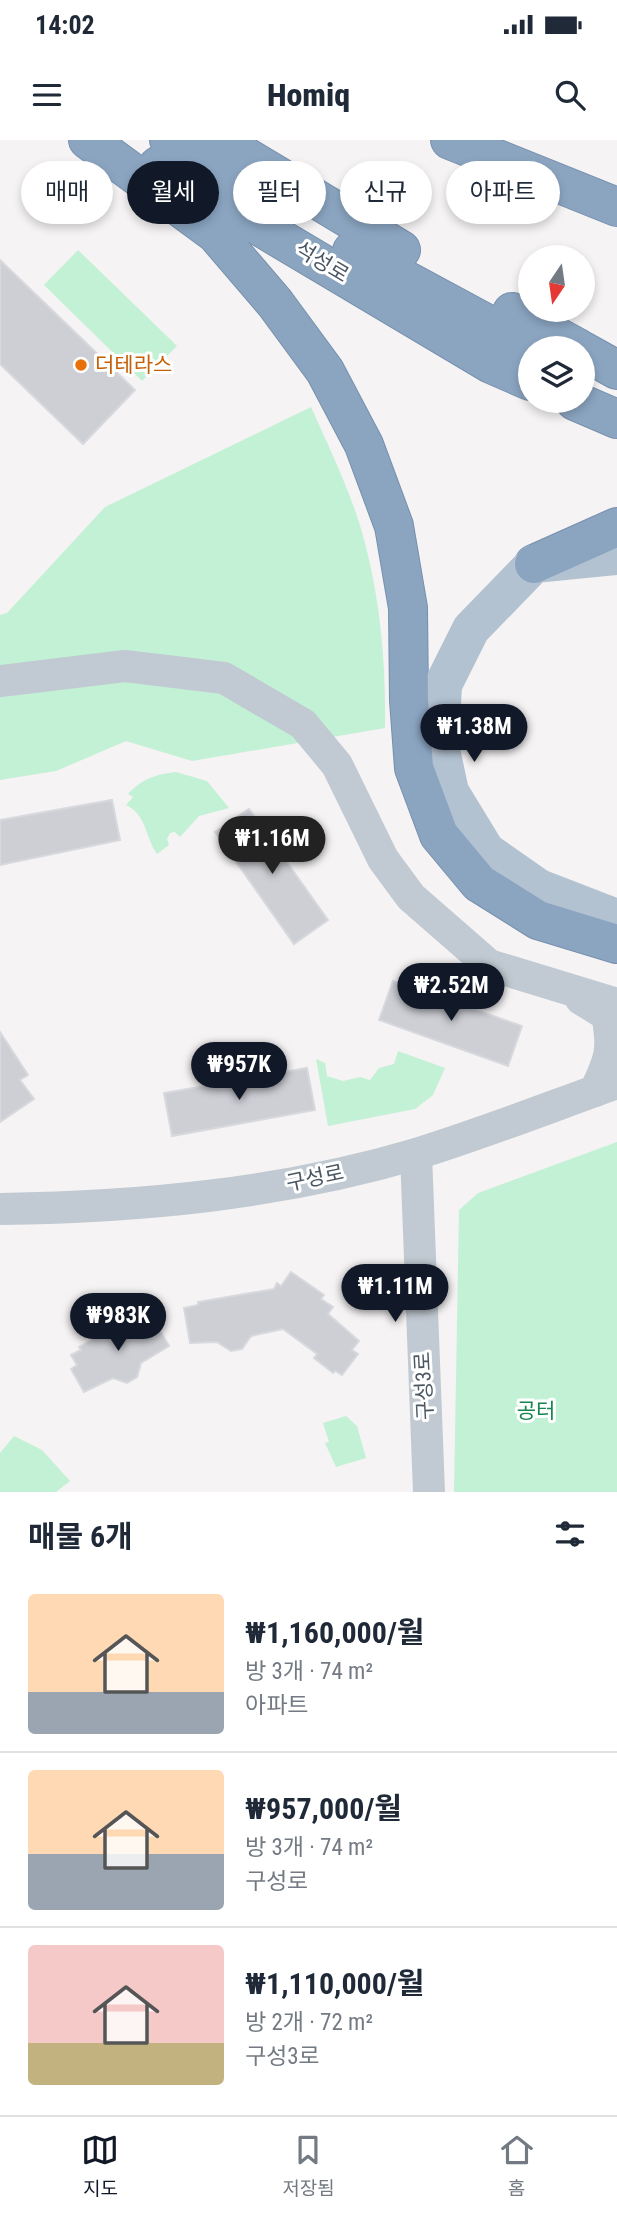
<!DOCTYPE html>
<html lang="ko">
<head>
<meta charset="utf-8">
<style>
  :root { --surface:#fff; --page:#f6f6f7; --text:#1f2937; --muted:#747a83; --line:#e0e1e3; --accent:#111827 }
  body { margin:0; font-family:"Roboto Condensed","Noto Sans KR",sans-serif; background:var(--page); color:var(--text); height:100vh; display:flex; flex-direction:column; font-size:26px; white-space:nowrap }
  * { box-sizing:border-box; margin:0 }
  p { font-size:23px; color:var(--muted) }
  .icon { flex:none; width:38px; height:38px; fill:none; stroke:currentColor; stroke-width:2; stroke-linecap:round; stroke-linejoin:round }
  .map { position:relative; height:1352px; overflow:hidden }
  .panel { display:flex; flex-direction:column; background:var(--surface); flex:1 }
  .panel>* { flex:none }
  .top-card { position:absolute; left:21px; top:21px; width:576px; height:63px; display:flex; gap:14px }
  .needle { width:46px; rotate:193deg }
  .fabs { position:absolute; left:518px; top:105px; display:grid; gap:14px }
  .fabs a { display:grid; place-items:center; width:77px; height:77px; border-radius:50%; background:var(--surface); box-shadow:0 4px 10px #0003; font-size:35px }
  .price { position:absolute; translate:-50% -60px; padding:0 16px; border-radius:24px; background:var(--accent); color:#fff; font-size:23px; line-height:46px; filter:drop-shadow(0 2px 4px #0008) }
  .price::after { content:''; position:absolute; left:50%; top:42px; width:21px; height:16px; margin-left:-10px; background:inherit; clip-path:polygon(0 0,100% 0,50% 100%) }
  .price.current { background:#222; color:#fff }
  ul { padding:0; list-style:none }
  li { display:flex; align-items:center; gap:21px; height:175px; padding:0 28px }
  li+li { border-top:2px solid var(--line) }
  li span { display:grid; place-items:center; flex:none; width:196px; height:140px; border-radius:7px; color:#555 }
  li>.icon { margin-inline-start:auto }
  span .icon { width:84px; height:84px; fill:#fffc; stroke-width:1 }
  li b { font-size:30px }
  h2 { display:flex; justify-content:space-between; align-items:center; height:84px; padding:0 28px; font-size:30px }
  .tag { padding:0 24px; border-radius:32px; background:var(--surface); box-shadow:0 4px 10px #0003; font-size:24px; line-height:63px }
  .tag.current { background:var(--accent); color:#fff }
  .status { display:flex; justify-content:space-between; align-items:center; height:49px; padding:0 35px; background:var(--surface); direction:ltr }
  .status svg { height:19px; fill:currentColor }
  header { display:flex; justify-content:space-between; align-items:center; height:91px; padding:0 28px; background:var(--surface); font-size:32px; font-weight:800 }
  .dock { display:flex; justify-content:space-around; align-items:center; height:98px; border-top:2px solid var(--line); background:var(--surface); font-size:19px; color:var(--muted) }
  .dock a { display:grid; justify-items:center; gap:4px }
  .dock .current { color:var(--accent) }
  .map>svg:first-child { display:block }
  .green { fill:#c3f1d5 }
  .building { fill:#cdcfd5; stroke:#d7d9de; stroke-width:2 }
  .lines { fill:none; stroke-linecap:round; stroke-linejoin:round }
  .highway-casing { stroke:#7690ad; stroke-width:40 }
  .minor { stroke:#c1cad2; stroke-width:32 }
  .major { stroke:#b3c2d1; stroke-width:38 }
  .highway { stroke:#8ba5c1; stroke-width:38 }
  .food-dot { fill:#e8710a; stroke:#fff; stroke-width:2.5 }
  .labels { text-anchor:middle; stroke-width:6; stroke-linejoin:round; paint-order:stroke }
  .street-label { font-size:21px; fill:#4a5661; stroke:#fff }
  .food-label { font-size:21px; fill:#c56008; stroke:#fff; text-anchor:start }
  .park-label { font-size:21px; fill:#17864f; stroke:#fff }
</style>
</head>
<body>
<div class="status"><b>14:02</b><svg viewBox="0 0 49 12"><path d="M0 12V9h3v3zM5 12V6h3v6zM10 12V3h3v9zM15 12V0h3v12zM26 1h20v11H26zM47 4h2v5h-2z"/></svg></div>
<header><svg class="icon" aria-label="menu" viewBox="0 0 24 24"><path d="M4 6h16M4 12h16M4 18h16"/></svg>Homiq<svg class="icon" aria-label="search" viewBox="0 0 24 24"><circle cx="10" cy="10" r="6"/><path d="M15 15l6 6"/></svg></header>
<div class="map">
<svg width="617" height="1352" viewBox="0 0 617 1352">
  <rect width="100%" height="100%" fill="#f5f3f3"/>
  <g class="green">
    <path d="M78,110l99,96 -35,35 -98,-96z"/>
    <path d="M311,267c20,45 43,91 55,140 15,59 20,120 19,181l-193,33 -66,-20 -70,30 -56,9v-165l7,-2 98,-106z"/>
    <path d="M176,632l31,9 22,27 -30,8 -19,21 -5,-5 -5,1 -3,6 2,6 -12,9c-12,-17 -10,-39 -31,-49l7,-8 -5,-3c14,-15 28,-20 48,-22z"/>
    <path d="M398,911l47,17 -12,27 -18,14 -87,17 -12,-67 9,4 2,13 16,5 17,-4 10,3 9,-12 15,-4z"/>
    <path d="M617,1002v350h-163l5,-282 19,-17z"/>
    <path d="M346,1276l11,10 9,32 -30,9 -11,-24 4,-1 -6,-19z"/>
    <path d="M14,1296l28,14 28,31 -14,11h-56v-39z"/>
  </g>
  <g class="building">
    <path d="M0,120l135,130 -52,54 -83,-80z"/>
    <path d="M112,660l8,40 -120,25v-45z"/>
    <path d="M249,669l79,111 -34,24 -79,-112z"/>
    <path d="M393,841l129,45 -14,40 -129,-46z"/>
    <path d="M0,892l28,43 -8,5 14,19 -34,23z"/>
    <path d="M307,928l8,42 -143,26 -8,-43z"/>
    <path d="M291,1132l33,23 -3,4 12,8 -5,7 31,27 -7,9 6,4 -16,21 -7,-4 -2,2 -19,-15 3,-4 -34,-25 -32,7 -9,13 -11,2 -14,-9 -27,1 -6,-35 14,-3v-3l76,-13 3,-6 4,3z"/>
    <path d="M143,1175l6,10 6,-3 14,24 -28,17 -4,14 -10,6 -14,-5 -29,14 -13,-23 6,-4 -6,-10 10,-5 -2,-3 53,-30 2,3z"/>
  </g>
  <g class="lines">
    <defs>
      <g id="highway">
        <path d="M88,0l128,94 59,69 50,68 39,74 30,81 14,82 1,92 5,68 25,67 40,48 59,37 79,24"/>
        <path d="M169,0l60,37"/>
        <path d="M218,0l183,110"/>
        <path d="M450,0l167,67"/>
        <path d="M158,26l333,198 39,17"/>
        <path d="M352,111l180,97"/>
        <path d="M512,172l66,36"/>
        <path d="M583,211l34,19"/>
        <path d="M575,261l42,18"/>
        <path d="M534,424l83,-37"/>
      </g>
    </defs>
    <use href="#highway" class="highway-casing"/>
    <g class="minor">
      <path d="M0,541l125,-15 99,12 79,46 34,41 46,94 28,38 78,68 128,39"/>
      <path d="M581,859l26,16c7,34 3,45 -12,76"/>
      <path d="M416,1014l13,338"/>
      <path d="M0,1069c141,-2 280,-15 416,-55 68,-21 134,-47 201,-71"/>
    </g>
    <path class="major" d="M617,416l-83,8 -63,65 -28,56 -3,60 10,47 36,59 53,37 78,30"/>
    <use href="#highway" class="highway"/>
  </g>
  <circle class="food-dot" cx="81" cy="225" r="7"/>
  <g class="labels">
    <g class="street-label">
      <text transform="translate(322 122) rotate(31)" y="7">석성로</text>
      <text transform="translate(315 1038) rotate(-12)" y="7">구성로</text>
      <text transform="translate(424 1246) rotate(-93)" y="7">구성3로</text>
    </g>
    <g class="food-label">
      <text x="95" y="232">더테라스</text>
    </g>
    <g class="park-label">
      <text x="536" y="1278">공터</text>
    </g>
  </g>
</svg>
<div class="fabs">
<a><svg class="needle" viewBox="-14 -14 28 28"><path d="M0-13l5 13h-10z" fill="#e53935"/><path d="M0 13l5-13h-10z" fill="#747a83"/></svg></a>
<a><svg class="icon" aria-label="layers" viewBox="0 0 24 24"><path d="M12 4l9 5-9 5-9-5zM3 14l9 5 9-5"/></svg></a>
</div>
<b class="price" style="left:474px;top:624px">₩1.38M</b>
<b class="price current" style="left:272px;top:736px">₩1.16M</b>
<b class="price" style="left:451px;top:883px">₩2.52M</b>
<b class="price" style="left:239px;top:962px">₩957K</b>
<b class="price" style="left:395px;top:1184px">₩1.11M</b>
<b class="price" style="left:118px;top:1213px">₩983K</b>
<div class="top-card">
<a class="tag">매매</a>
<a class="tag current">월세</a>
<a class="tag">필터</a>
<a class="tag">신규</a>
<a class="tag">아파트</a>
</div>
</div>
<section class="panel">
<h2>매물 6개<svg class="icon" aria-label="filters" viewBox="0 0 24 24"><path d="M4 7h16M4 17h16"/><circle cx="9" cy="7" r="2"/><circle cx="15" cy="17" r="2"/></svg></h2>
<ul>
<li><span style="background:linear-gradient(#ffd9b3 70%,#9aa5b1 0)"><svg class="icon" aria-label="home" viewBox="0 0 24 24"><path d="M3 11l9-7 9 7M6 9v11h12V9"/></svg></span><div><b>₩1,160,000/월</b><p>방 3개 · 74 m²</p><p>아파트</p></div></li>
<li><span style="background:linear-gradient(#ffd9b3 60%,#9aa5b1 0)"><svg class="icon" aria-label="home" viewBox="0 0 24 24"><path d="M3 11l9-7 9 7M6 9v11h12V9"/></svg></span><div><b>₩957,000/월</b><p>방 3개 · 74 m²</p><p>구성로</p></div></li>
<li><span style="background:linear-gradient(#f6c9c9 70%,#c2b280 0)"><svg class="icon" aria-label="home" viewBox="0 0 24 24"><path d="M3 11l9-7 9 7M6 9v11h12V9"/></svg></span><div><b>₩1,110,000/월</b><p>방 2개 · 72 m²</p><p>구성3로</p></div></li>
</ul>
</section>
<nav class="dock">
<a class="current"><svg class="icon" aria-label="map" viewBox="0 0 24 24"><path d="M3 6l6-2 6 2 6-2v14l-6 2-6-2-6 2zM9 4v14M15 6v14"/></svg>지도</a>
<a><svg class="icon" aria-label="saved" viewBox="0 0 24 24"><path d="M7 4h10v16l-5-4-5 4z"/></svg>저장됨</a>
<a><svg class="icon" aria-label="home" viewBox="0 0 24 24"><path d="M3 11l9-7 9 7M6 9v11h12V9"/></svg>홈</a>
</nav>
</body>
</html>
